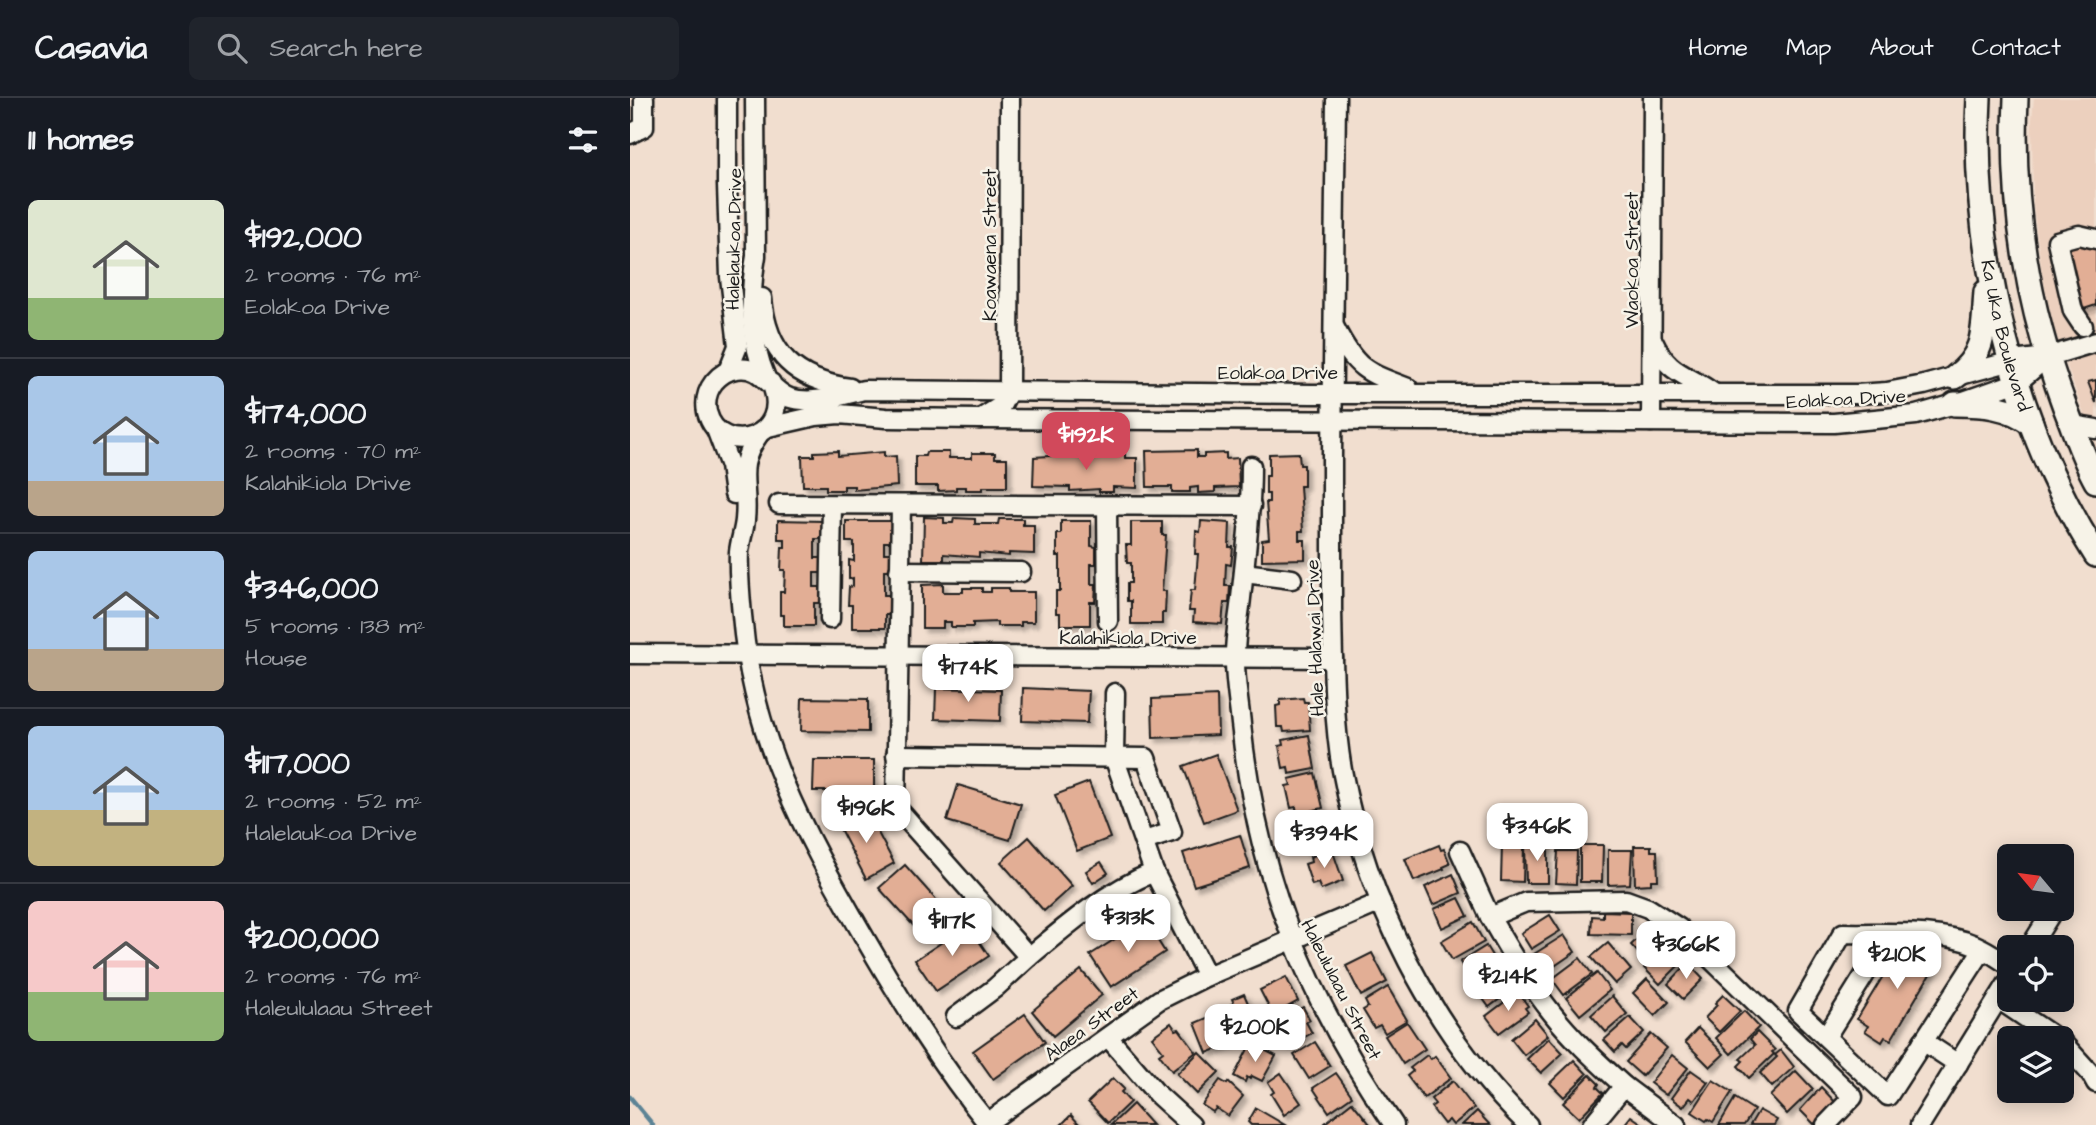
<!DOCTYPE html>
<html lang="en">
<head>
<meta charset="utf-8">
<style>
  :root { --surface:#171b24; --page:#20242c; --text:#f1f3f6; --muted:#9ea1a6; --line:#363941; --accent:#d1495b }
  body { margin:0; font-family:"Architects Daughter",sans-serif; background:var(--page); color:var(--text); height:100vh; display:flex; flex-direction:column; font-size:26px; white-space:nowrap }
  * { box-sizing:border-box; margin:0 }
  p { font-size:23px; color:var(--muted) }
  .icon { flex:none; width:38px; height:38px; fill:none; stroke:currentColor; stroke-width:2; stroke-linecap:round; stroke-linejoin:round }
  .map { position:relative; flex:1; overflow:hidden }
  .drawer { display:flex; flex-direction:column; background:var(--surface); width:630px }
  .drawer>* { flex:none }
  .needle { width:46px; rotate:299deg }
  .fabs { position:absolute; left:1367px; top:746px; display:grid; gap:14px }
  .fabs a { display:grid; place-items:center; width:77px; height:77px; border-radius:10px; background:var(--surface); box-shadow:0 4px 18px #0003; font-size:35px }
  .price { position:absolute; translate:-50% -60px; padding:0 16px; border-radius:14px; background:#fff; color:#222; font-size:23px; line-height:46px; filter:drop-shadow(0 2px 4px #0008) }
  .price::after { content:''; position:absolute; left:50%; top:42px; width:21px; height:16px; margin-left:-10px; background:inherit; clip-path:polygon(0 0,100% 0,50% 100%) }
  .price.active { background:var(--accent); color:#fff }
  ul { padding:0; list-style:none }
  li { display:flex; align-items:center; gap:21px; height:175px; padding:0 28px }
  li+li { border-top:2px solid var(--line) }
  li span { display:grid; place-items:center; flex:none; width:196px; height:140px; border-radius:10px; color:#555 }
  li>.icon { margin-inline-start:auto }
  span .icon { width:84px; height:84px; fill:#fffc; stroke-width:1 }
  li b { font-size:30px }
  h2 { display:flex; justify-content:space-between; align-items:center; height:84px; padding:0 28px; font-size:30px }
  header { display:flex; align-items:center; gap:42px; box-sizing:border-box; height:98px; padding:0 35px; background:var(--surface); border-bottom:2px solid var(--line) }
  header strong { font-size:33px }
  nav { display:flex; gap:38px; margin-inline-start:auto; font-size:24px }
  .search { width:490px; height:63px; background:var(--page); display:flex; align-items:center; gap:18px; box-sizing:border-box; padding:0 24px; border-radius:10px; color:var(--muted); font-size:26px }
  main { display:flex; flex:1; min-height:0 }
  .map>svg:first-child { display:block }
  .built { fill:#ecd0be }
  .lines { fill:none; stroke-linecap:round; stroke-linejoin:round }
  .stream { stroke:#5b8395; stroke-width:4.5 }
  .building { fill:#e2ae95; stroke:#1c1c1c; stroke-width:2; filter:url(#shadow) }
  .minor-casing { stroke:#1c1c1c; stroke-width:23 }
  .major-casing { stroke:#1c1c1c; stroke-width:28 }
  .minor { stroke:#f7f3e8; stroke-width:18 }
  .major { stroke:#f7f3e8; stroke-width:23 }
  .labels { text-anchor:middle; stroke-width:5; stroke-linejoin:round; paint-order:stroke }
  .street-label { font-size:19px; fill:#1c1c1c; stroke:#f7f3e8 }
</style>
</head>
<body>
<header>
<strong>Casavia</strong>
<div class="search"><svg class="icon" aria-label="search" viewBox="0 0 24 24"><circle cx="10" cy="10" r="6"/><path d="M15 15l6 6"/></svg>Search here</div>
<nav><a>Home</a><a>Map</a><a>About</a><a>Contact</a></nav>
</header>
<main>
<section class="drawer">
<h2>11 homes<svg class="icon" aria-label="filters" viewBox="0 0 24 24"><path d="M4 7h16M4 17h16"/><circle cx="9" cy="7" r="2"/><circle cx="15" cy="17" r="2"/></svg></h2>
<ul>
<li><span style="background:linear-gradient(#dfe7d0 70%,#8fb573 0)"><svg class="icon" aria-label="home" viewBox="0 0 24 24"><path d="M3 11l9-7 9 7M6 9v11h12V9"/></svg></span><div><b>$192,000</b><p>2 rooms · 76 m²</p><p>Eolakoa Drive</p></div></li>
<li><span style="background:linear-gradient(#a9c7e8 75%,#b9a48a 0)"><svg class="icon" aria-label="home" viewBox="0 0 24 24"><path d="M3 11l9-7 9 7M6 9v11h12V9"/></svg></span><div><b>$174,000</b><p>2 rooms · 70 m²</p><p>Kalahikiola Drive</p></div></li>
<li><span style="background:linear-gradient(#a9c7e8 70%,#b9a48a 0)"><svg class="icon" aria-label="home" viewBox="0 0 24 24"><path d="M3 11l9-7 9 7M6 9v11h12V9"/></svg></span><div><b>$346,000</b><p>5 rooms · 138 m²</p><p>House</p></div></li>
<li><span style="background:linear-gradient(#a9c7e8 60%,#c2b280 0)"><svg class="icon" aria-label="home" viewBox="0 0 24 24"><path d="M3 11l9-7 9 7M6 9v11h12V9"/></svg></span><div><b>$117,000</b><p>2 rooms · 52 m²</p><p>Halelaukoa Drive</p></div></li>
<li><span style="background:linear-gradient(#f6c9c9 65%,#8fb573 0)"><svg class="icon" aria-label="home" viewBox="0 0 24 24"><path d="M3 11l9-7 9 7M6 9v11h12V9"/></svg></span><div><b>$200,000</b><p>2 rooms · 76 m²</p><p>Haleululaau Street</p></div></li>
</ul>
</section>
<div class="map">
<svg width="1466" height="1027" viewBox="0 0 1466 1027">
  <defs>
    <filter id="shadow"><feDropShadow dx="4" dy="4" stdDeviation="2" flood-color="#0004"/></filter>
  </defs>
  <rect width="100%" height="100%" fill="#f1decf"/>
  <filter id="ink" filterUnits="userSpaceOnUse"><feTurbulence type="fractalNoise" baseFrequency=".0143" numOctaves="2"/><feDisplacementMap in="SourceGraphic" scale="14" xChannelSelector="R" yChannelSelector="G"/><feConvolveMatrix kernelMatrix="1 2 1 2 8 2 1 2 1" color-interpolation-filters="sRGB"/></filter>
  <g filter="url(#ink)">
    <path class="built" d="M1404,0h62v350l-42,-119 -12,-55 -9,-71 -1,-83z"/>
    <g class="lines">
      <path class="stream" d="M0,999l23,28"/>
    </g>
    <g class="building">
      <path d="M1466,144v63l-18,6 -15,-67z"/>
      <path d="M1466,282v23l-8,-21z"/>
      <path d="M567,352v7h7v-3l22,-1v6l12,-1 1,29 -24,1v4l-17,1v-6l-8,1v4h-18v-5h-25l-1,-36z"/>
      <path d="M208,353v5l46,-4v5l12,-1 1,30 -43,4v-4h-10v4h-18v-4h-23l-1,-30h12v-4z"/>
      <path d="M296,354h23v6h23v-5h23v5h12v29h-24v3h-17v-3h-10v3l-18,1v-5h-23v-30h10z"/>
      <path d="M471,355l24,1v4h12v30l-24,-1v5h-14v-3l-29,2v-4l-37,-1 1,-29 45,-3v4h22z"/>
      <path d="M669,355l1,12h4v21h-4l3,45h-4v9h6v19l-43,1v-20l7,-1 -3,-37h3v-8h-3v-18h3v-22z"/>
      <path d="M294,419l20,1v5h9l1,-5 21,1v5h23l1,-5h24v6h11v29l-25,-1v3l-30,-3v4l-35,-3v6h-21z"/>
      <path d="M148,422l45,1 -1,18h-7v19h6v15h-7v14h6v16h-6v23h-30v-11h-4v-23h4l1,-22h-4l1,-23h3v-8h-7z"/>
      <path d="M216,423h46v21h-8v11h6v17h-6v25h5v20h-4v13h-33v-23h-4l1,-18 4,-1v-8l-4,1v-19l5,1v-19h-8z"/>
      <path d="M431,423h30v25l5,1v17h-5v20h5l-1,18h-5v23h-30v-12h-4v-22h4v-35h-3v-22h4z"/>
      <path d="M571,423l29,2 -1,24h4l-2,18 -5,-1 -1,22h5l-1,17h-5l-2,21 -29,-2 1,-11h-5l2,-21h4l3,-36h-3l1,-23 4,1z"/>
      <path d="M501,424h31v13h4l-4,56h4l-1,22h-3v11h-31v-23h-4v-18h4v-20h-4l-1,-18h5z"/>
      <path d="M313,486v8h20v-4h19v4h9v-4h18v4h25v30h-13v4h-24v-4l-24,1v4h-22v-5h-8v6h-21v-43z"/>
      <path d="M306,590l65,2 -1,31 -65,-2z"/>
      <path d="M393,590l66,3 -2,32 -65,-2z"/>
      <path d="M587,598l1,39 -65,3 -1,-39z"/>
      <path d="M172,600l66,1v33l-67,-1z"/>
      <path d="M673,600l1,4h4l2,28 -26,2 -1,-5h-6l-1,-21 4,-1v-5z"/>
      <path d="M679,637l6,34 -26,5 -1,-7 -5,1 -4,-22 5,-1 -1,-5z"/>
      <path d="M586,656l21,56 -33,12 -21,-56z"/>
      <path d="M184,662h60v31h-61z"/>
      <path d="M685,675l8,35 -26,6 -1,-7 -5,1 -5,-22 5,-1 -2,-6z"/>
      <path d="M459,684l21,56 -33,13 -22,-56z"/>
      <path d="M328,687l63,19 -11,36 -63,-19z"/>
      <path d="M237,714l27,51 -28,16 -27,-52z"/>
      <path d="M695,715l8,31 -28,7 -8,-31z"/>
      <path d="M610,737l10,33 -56,18 -11,-33z"/>
      <path d="M399,739l43,49 -28,25 -43,-49z"/>
      <path d="M872,746l22,1 -1,37 -22,-1z"/>
      <path d="M895,746h23v39h-22z"/>
      <path d="M809,747l2,5 3,-1 6,15 -7,3 1,2 -30,12 -9,-22z"/>
      <path d="M950,747h23l-1,37h-22z"/>
      <path d="M1004,748h17v5h6l1,29h-7v4l-16,1z"/>
      <path d="M702,751l11,32 -22,9 -3,-7 -6,2 -7,-21 6,-2 -1,-5z"/>
      <path d="M978,752h24l-2,34 -22,1z"/>
      <path d="M928,753h19l-1,33 -20,-1z"/>
      <path d="M471,764l7,11 -15,10 -7,-12z"/>
      <path d="M275,767l42,47 -25,23 -43,-47z"/>
      <path d="M823,776l8,19 -28,12 -8,-18z"/>
      <path d="M829,800l9,18 -26,12 -8,-19z"/>
      <path d="M973,813l28,1v23l-40,-1 1,-18 11,1z"/>
      <path d="M920,817l10,16 -29,18 -10,-16z"/>
      <path d="M515,822l20,32 -54,35 -21,-32z"/>
      <path d="M843,824l11,20 -32,18 -11,-19z"/>
      <path d="M1023,826l12,12 -5,4 4,3 -18,18 -15,-16z"/>
      <path d="M338,827l21,31 -53,35 -21,-31z"/>
      <path d="M934,837l11,17 -22,15 -3,-5 -8,5 -8,-13z"/>
      <path d="M1276,840l30,18 -6,11 3,2 -42,71 -6,-3 -3,5 -17,-11 3,-5 -11,-7z"/>
      <path d="M978,845l23,27 -16,14 -24,-27z"/>
      <path d="M1039,845l4,4 3,-3 12,12 -28,28 -16,-16z"/>
      <path d="M856,848l11,18 -26,16 -11,-18z"/>
      <path d="M742,855l15,29 -26,14 -15,-30z"/>
      <path d="M950,860l12,16 -28,21 -12,-16z"/>
      <path d="M1058,865l15,16 -20,20 -15,-15z"/>
      <path d="M451,872l21,25 -49,41 -21,-25z"/>
      <path d="M870,874l13,17 -24,18 -11,-15 14,-10 -2,-2z"/>
      <path d="M967,875l13,17 -30,25 -14,-17z"/>
      <path d="M656,879l12,24 -25,14 -13,-25z"/>
      <path d="M1017,881l22,23 -14,14 -22,-23z"/>
      <path d="M758,889l19,33 -22,13 -5,-8 -6,3 -11,-18 5,-3 -3,-6z"/>
      <path d="M888,894l10,14 -3,2 3,4 -29,21 -13,-17z"/>
      <path d="M614,896l13,30 -23,10 -11,-26 11,-5 -2,-4z"/>
      <path d="M1093,897l17,16 -21,21 -14,-14 12,-13 -2,-2z"/>
      <path d="M982,898l15,18 -21,18 -15,-17z"/>
      <path d="M673,909l7,13 -4,2 6,11 -25,13 -12,-24z"/>
      <path d="M1114,913l15,16 -28,27 -15,-16z"/>
      <path d="M591,914l8,22 -3,1 4,9 -23,9 -12,-30z"/>
      <path d="M395,916l20,28 -52,37 -20,-28z"/>
      <path d="M1000,919l14,15 -18,17 -4,-4 -7,7 -11,-12z"/>
      <path d="M905,921l13,16 -24,20 -13,-16z"/>
      <path d="M777,924l18,27 -22,15 -18,-28z"/>
      <path d="M541,925l5,7 3,-1 17,23 -24,19 -13,-17 4,-3 -11,-14z"/>
      <path d="M1068,930l26,26 -14,13 -25,-25z"/>
      <path d="M1127,934l18,18 -3,2 2,2 -25,24 -11,-12 5,-5 -3,-2 15,-14 -5,-6z"/>
      <path d="M1021,936l16,14 -25,28 -16,-14z"/>
      <path d="M919,940l14,15 -22,20 -14,-14z"/>
      <path d="M685,944l15,24 -21,13 -15,-24z"/>
      <path d="M621,945l25,13 -14,25 -10,-5 -2,3 -3,-2 -2,5 -11,-6z"/>
      <path d="M1151,952l13,17 -22,20 -12,-14 17,-16 -2,-2z"/>
      <path d="M569,954l20,20 -22,22 -20,-20z"/>
      <path d="M797,957l4,4 4,-3 16,22 -27,20 -17,-22 6,-5 -3,-3z"/>
      <path d="M1042,957l16,13 -22,27 -16,-12z"/>
      <path d="M944,962l13,14 -23,23 -14,-14z"/>
      <path d="M1061,972l17,12 -14,19 -4,-3 -7,9 -12,-9z"/>
      <path d="M1166,973l17,18 -26,25 -17,-18z"/>
      <path d="M651,975l20,30 -17,12 -13,-21 3,-2 -6,-10z"/>
      <path d="M706,975l16,23 -23,16 -16,-24z"/>
      <path d="M960,977l9,9 -2,3 6,6 -24,25 -16,-15z"/>
      <path d="M483,980l11,11 -3,3 9,10 -22,21 -20,-21z"/>
      <path d="M590,982l7,4 1,-2 15,14 -15,20 -12,-8 -3,4 -11,-7z"/>
      <path d="M1083,982l19,12 -19,30 -5,-3 -2,2 -14,-9z"/>
      <path d="M823,983l21,27 -21,17 -4,-5 -5,4 -13,-17 4,-3 -4,-5z"/>
      <path d="M1191,989l15,16 -22,21 -14,-14z"/>
      <path d="M1105,1000l19,12 -10,15h-25z"/>
      <path d="M722,1004l18,22 -43,1 -2,-2z"/>
      <path d="M503,1006l19,21h-41z"/>
      <path d="M626,1010l29,17h-34l-3,-3z"/>
      <path d="M1129,1012l18,10 -3,5h-24z"/>
      <path d="M847,1013l13,14h-28z"/>
      <path d="M441,1017l9,10h-19z"/>
      <path d="M1001,1018l13,9h-20z"/>
    </g>
    <g class="lines">
      <defs>
        <g id="minor">
          <path d="M97,0v87l3,92 8,69 -10,25"/>
          <path d="M125,0l1,158c-7,40 -6,85 10,122"/>
          <path d="M706,0c-1,119 -3,238 -4,358 0,50 0,101 0,152 1,53 1,109 10,162 24,130 90,262 186,355"/>
          <path d="M0,36l14,-7v-29"/>
          <path d="M132,200c5,56 33,82 88,90"/>
          <path d="M1453,228l-10,-15 -16,-70 22,-6 17,4"/>
          <path d="M705,230c21,41 30,44 73,60"/>
          <path d="M1023,243c16,35 34,32 62,53"/>
          <path d="M141,285c24,54 -51,78 -64,29 -2,-10 0,-21 7,-30 6,-7 13,-12 22,-13 27,-5 33,22 54,29 23,7 52,-3 74,-8l449,4h544l30,-2 37,-7 88,-24 35,-4 49,-15"/>
          <path d="M350,321l21,-13 8,-15 1,-293"/>
          <path d="M1021,324l2,-324"/>
          <path d="M1442,327l24,4"/>
          <path d="M138,329l48,-11 23,-2 47,4 94,1 854,4 82,-8 39,-11 63,-22 29,-25"/>
          <path d="M86,331l14,37 4,28"/>
          <path d="M129,336c-25,35 -10,48 -14,86 -1,11 -5,21 -6,32 -1,21 1,42 3,63 10,123 61,216 121,320 38,66 78,131 126,190"/>
          <path d="M621,368c0,44 -5,87 -10,132 -2,20 -7,42 -6,63 0,21 4,42 6,63 16,153 66,275 153,401"/>
          <path d="M149,406l472,2"/>
          <path d="M271,407l-5,302 133,150 -34,31 -39,29"/>
          <path d="M477,408l1,115"/>
          <path d="M269,473l122,1"/>
          <path d="M614,475l48,6"/>
          <path d="M200,521l2,-114"/>
          <path d="M0,556l703,4"/>
          <path d="M266,657l250,3 26,74 -28,9"/>
          <path d="M830,753l30,66 36,-15 100,-2 22,8 31,20 174,169 -27,28"/>
          <path d="M524,774l53,104"/>
          <path d="M860,819c19,33 38,66 62,96 21,27 47,50 72,73"/>
          <path d="M1400,849l20,-32"/>
          <path d="M1353,851l-95,147 -90,-85 45,-78c40,1 95,-4 132,12 12,5 23,13 34,20"/>
          <path d="M399,859c38,-32 78,-66 125,-85l-40,-115 1,-64"/>
          <path d="M1368,901l58,39"/>
          <path d="M478,939l49,57 34,31"/>
          <path d="M1196,939l64,-103"/>
          <path d="M1293,943l35,23"/>
          <path d="M1432,944l29,32 5,9"/>
          <path d="M357,1025l172,-123 48,-24 174,-74"/>
          <path d="M962,1027l32,-39 52,39"/>
          <path d="M1290,1027l89,-144"/>
        </g>
        <g id="major">
          <path id="s1" d="M1349,0c-8,152 35,328 117,457"/>
          <path d="M1386,0c-5,109 11,207 49,309 10,25 18,51 31,74"/>
          <path d="M1325,279c32,-23 28,-50 31,-85"/>
          <path d="M1325,306c28,0 54,2 76,19"/>
        </g>
      </defs>
      <use href="#minor" class="minor-casing"/>
      <use href="#major" class="major-casing"/>
      <use href="#minor" class="minor"/>
      <use href="#major" class="major"/>
    </g>
  </g>
  <g class="labels">
    <g class="street-label">
      <text transform="translate(103 141) rotate(-89)" y="7">Halelaukoa Drive</text>
      <text transform="translate(359 147) rotate(-90)" y="7">Koawaena Street</text>
      <text transform="translate(1001 162) rotate(-90)" y="7">Waokoa Street</text>
      <text dy="7" stroke="none"><textPath href="#s1" startOffset="240">Ka Uka Boulevard</textPath></text>
      <text x="648" y="281">Eolakoa Drive</text>
      <text transform="translate(1216 300) rotate(-3)" y="7">Eolakoa Drive</text>
      <text x="498" y="546">Kalahikiola Drive</text>
      <text transform="translate(684 540) rotate(-92)" y="7">Hale Halawai Drive</text>
      <text transform="translate(712 891) rotate(63)" y="7">Haleululaau Street</text>
      <text transform="translate(461 925) rotate(-36)" y="7">Alaea Street</text>
    </g>
  </g>
</svg>
<div class="fabs">
<a><svg class="needle" viewBox="-14 -14 28 28"><path d="M0-13l5 13h-10z" fill="#e53935"/><path d="M0 13l5-13h-10z" fill="#9ea1a6"/></svg></a>
<a><svg class="icon" aria-label="locate" viewBox="0 0 24 24"><circle cx="12" cy="12" r="6"/><path d="M12 2v4M12 18v4M2 12h4M18 12h4"/></svg></a>
<a><svg class="icon" aria-label="layers" viewBox="0 0 24 24"><path d="M12 4l9 5-9 5-9-5zM3 14l9 5 9-5"/></svg></a>
</div>
<b class="price active" style="left:456px;top:374px">$192K</b>
<b class="price" style="left:338px;top:606px">$174K</b>
<b class="price" style="left:236px;top:747px">$196K</b>
<b class="price" style="left:907px;top:765px">$346K</b>
<b class="price" style="left:694px;top:772px">$394K</b>
<b class="price" style="left:498px;top:856px">$313K</b>
<b class="price" style="left:322px;top:860px">$117K</b>
<b class="price" style="left:1056px;top:883px">$366K</b>
<b class="price" style="left:1267px;top:893px">$210K</b>
<b class="price" style="left:878px;top:915px">$214K</b>
<b class="price" style="left:625px;top:966px">$200K</b>
</div>
</main>
</body>
</html>
